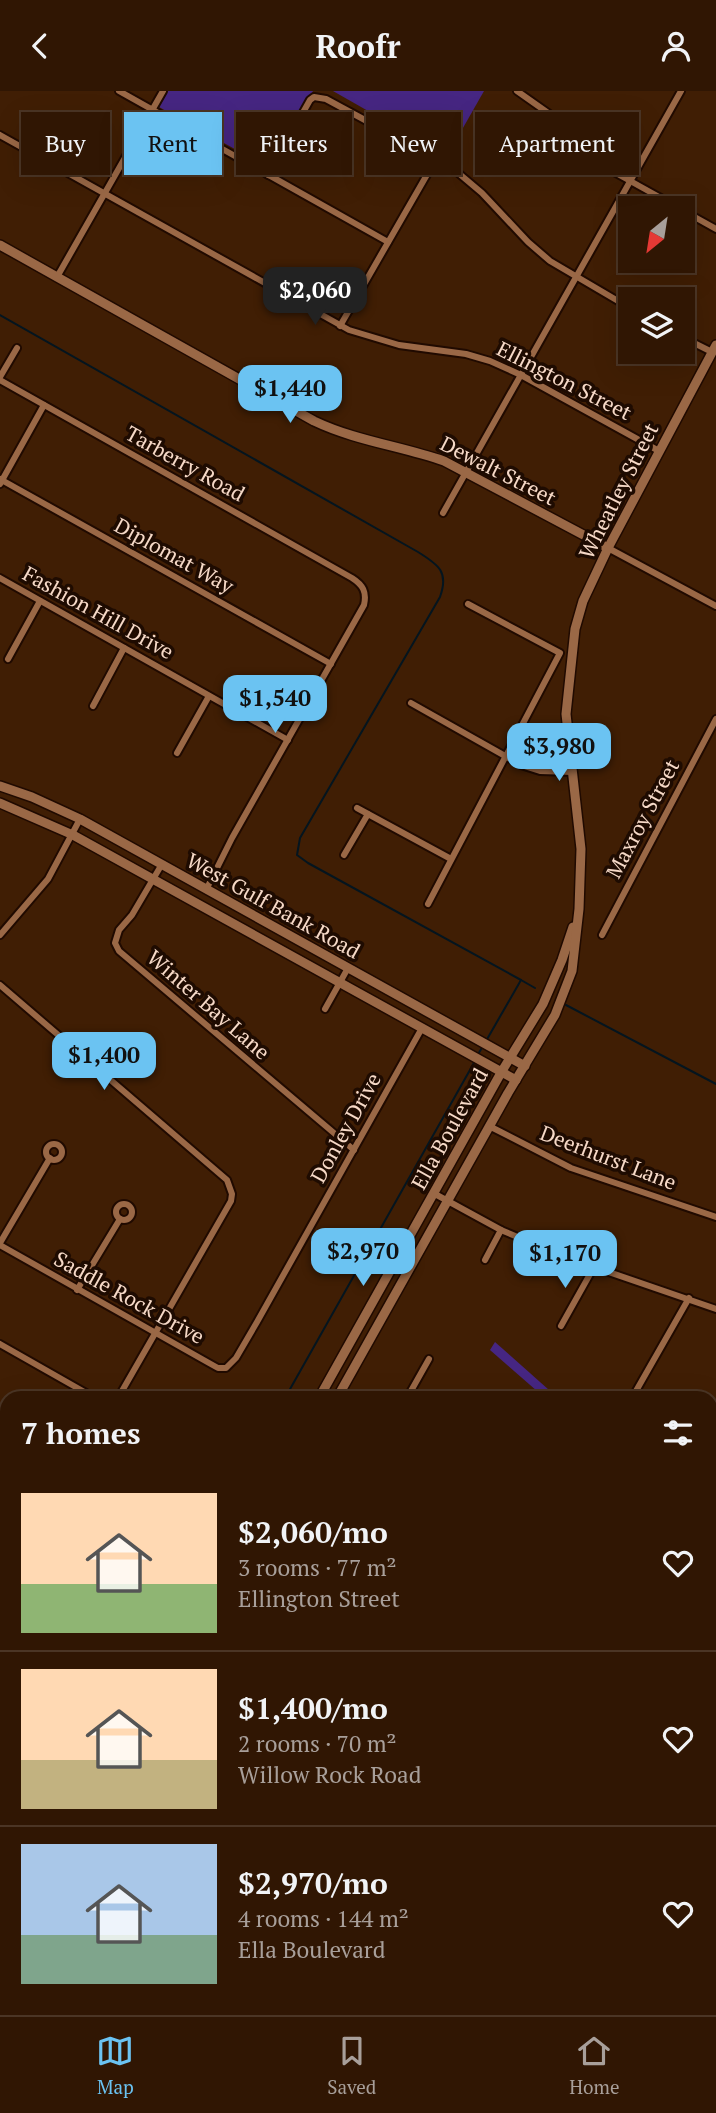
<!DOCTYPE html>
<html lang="en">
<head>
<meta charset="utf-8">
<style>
  :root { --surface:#301603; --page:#3c2312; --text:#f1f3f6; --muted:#a89f9a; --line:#4b3525; --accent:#6bc3f2 }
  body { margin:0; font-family:"PT Serif",serif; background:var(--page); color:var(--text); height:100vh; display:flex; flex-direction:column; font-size:26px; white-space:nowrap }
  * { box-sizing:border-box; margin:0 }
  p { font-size:23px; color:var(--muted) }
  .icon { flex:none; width:38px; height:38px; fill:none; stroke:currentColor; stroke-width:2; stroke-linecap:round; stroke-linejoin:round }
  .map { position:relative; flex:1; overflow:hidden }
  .sheet { position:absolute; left:0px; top:1300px; width:718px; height:625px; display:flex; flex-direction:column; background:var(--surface); border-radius:21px 21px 0 0; box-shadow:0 7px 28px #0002,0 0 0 2px var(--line) }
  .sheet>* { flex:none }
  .banner { position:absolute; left:21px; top:21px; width:676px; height:63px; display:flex; gap:14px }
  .needle { width:46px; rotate:210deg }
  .controls { position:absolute; left:618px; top:105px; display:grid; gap:14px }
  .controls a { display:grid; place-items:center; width:77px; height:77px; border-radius:0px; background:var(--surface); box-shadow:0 7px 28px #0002,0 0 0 2px var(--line); font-size:35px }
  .price { position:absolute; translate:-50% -60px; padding:0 16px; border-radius:14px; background:var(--accent); color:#111; font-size:23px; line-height:46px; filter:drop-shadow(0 2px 4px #0008) }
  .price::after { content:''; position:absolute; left:50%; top:42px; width:21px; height:16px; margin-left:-10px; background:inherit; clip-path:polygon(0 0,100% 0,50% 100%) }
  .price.active { background:#222; color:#fff }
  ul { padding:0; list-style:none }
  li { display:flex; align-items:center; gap:21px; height:175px; padding:0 21px }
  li+li { border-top:2px solid var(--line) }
  li span { display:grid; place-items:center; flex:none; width:196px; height:140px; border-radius:0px; color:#555 }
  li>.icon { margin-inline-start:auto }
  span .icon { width:84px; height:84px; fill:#fffc; stroke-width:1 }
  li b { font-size:30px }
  h2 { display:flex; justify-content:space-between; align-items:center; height:84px; padding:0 21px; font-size:30px }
  .tag { padding:0 24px; border-radius:0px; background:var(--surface); box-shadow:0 7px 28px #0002,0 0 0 2px var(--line); font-size:24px; line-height:63px }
  .tag.active { background:var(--accent); color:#111 }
  header { display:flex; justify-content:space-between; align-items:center; height:91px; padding:0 21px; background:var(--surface); font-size:32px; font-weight:700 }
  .tab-bar { display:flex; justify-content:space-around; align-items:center; height:98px; border-top:2px solid var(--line); background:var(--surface); font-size:19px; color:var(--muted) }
  .tab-bar a { display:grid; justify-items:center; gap:4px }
  .tab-bar .active { color:var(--accent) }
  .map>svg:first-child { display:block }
  .green { fill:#462682 }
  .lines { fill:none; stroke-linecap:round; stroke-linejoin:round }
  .stream { stroke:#04151f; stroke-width:2 }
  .street-casing { stroke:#200a00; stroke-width:10 }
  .secondary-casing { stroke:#200a00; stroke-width:12 }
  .street { stroke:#9a6846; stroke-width:6 }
  .secondary { stroke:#9a6846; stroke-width:9 }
  .labels { text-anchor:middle; stroke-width:7; stroke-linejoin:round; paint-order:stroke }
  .street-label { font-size:21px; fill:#f6d9c7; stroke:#1e0b01 }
</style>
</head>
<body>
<header><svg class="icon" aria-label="back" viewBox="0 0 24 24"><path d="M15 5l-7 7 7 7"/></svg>Roofr<svg class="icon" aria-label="person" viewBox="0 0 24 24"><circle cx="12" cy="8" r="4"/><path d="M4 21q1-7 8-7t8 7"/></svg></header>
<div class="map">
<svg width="716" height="1924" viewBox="0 0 716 1924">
  <rect width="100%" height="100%" fill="#401e04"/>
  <g class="green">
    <path d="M168,0h145l-44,77 -110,-61z"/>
    <path d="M333,0h151l-37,65z"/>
    <path d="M495,1251l63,56h-13l-55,-48z"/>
  </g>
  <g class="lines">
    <g class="stream">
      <path d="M0,224l418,237c21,13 31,20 22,45l-140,241 -3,17 11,8 213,117 -35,61"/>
      <path d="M521,889l14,8"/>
      <path d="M566,914l150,79"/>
      <path d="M477,965l6,-10"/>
      <path d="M285,1307l190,-337"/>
      <path d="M0,1813l7,-13"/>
    </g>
    <defs>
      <g id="street">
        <path d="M119,0l269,151"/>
        <path d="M517,0l34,24 54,52 74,41"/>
        <path d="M0,44l349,195 50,15 67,9 24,7 31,14 138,76"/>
        <path d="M268,84l42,-75 4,-3 12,2 124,67 32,27 46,49 22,19 80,47"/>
        <path d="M682,119l34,19"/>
        <path d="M57,186l106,-186"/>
        <path d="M340,235l96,-167"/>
        <path d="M682,246l30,15"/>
        <path d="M0,286l17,-29"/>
        <path d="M0,289l352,198c11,7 15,14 12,27l-132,233 -25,50"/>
        <path d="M0,388l331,185"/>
        <path d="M0,393l44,-79"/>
        <path d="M443,422l238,-422"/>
        <path d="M608,457l108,58"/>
        <path d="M0,487l288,162"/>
        <path d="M8,568l32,-58"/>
        <path d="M411,612l110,62 19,6 33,1"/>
        <path d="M93,615l31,-58"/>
        <path d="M177,662l32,-57"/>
        <path d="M357,717l94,51"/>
        <path d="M344,764l24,-41"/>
        <path d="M162,773l-30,51 -13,15 -4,13 4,8 235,199"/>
        <path d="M428,813l132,-251 -92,-49"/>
        <path d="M0,844l48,-56 32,-60"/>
        <path d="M602,844l114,-216"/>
        <path d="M0,894l227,195 5,14 -1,7 -113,197"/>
        <path d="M325,918l23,-41"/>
        <path d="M491,1036l80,41 145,49"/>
        <circle cx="54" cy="1061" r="8"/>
        <path d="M435,1103l66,36 67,28 148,51"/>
        <circle cx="124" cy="1121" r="8"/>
        <path d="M0,1152l50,-85"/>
        <path d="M0,1154l209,118 9,5h8l10,-10 21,-36 165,-294"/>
        <path d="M485,1169l16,-30"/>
        <path d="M77,1199l43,-71"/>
        <path d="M561,1235l33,-59"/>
        <path d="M0,1253l95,54"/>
        <path d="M636,1300l53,-93"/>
        <path d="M407,1307l22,-39"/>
        <path d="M0,1349l7,4"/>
        <path d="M710,1356l6,-10"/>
        <path d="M0,1445l7,4"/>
        <path d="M0,1541l7,4"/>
        <path d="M710,1545l6,-10"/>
        <path d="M0,1638l7,4"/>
        <path d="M710,1642l6,3"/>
        <path d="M710,1739l6,3"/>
        <path d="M710,1839l6,3"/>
        <path d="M60,1918l10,6"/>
        <path d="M236,1918l11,6"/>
        <path d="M497,1918l11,6"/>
        <path d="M672,1918l11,6"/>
        <path d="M450,1924l3,-6"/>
      </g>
      <g id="secondary">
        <path d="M0,154l314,176c42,20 87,25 130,40l164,87"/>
        <path d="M0,695l32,11 48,22 445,247"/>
        <path d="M0,712l73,32 443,245"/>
        <path d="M319,1307l183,-327 41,-67 19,-44 11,-33"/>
        <path d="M337,1307l171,-305 47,-78 17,-44 7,-62 2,-60 -15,-135 9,-85 8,-28 25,-53 108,-203"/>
        <path d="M23,1924l2,-6"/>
        <path d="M39,1924l2,-6"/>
      </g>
    </defs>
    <use href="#street" class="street-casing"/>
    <use href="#secondary" class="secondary-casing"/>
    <use href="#street" class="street"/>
    <use href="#secondary" class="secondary"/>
  </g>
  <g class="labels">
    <g class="street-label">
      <text transform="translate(564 290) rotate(27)" y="7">Ellington Street</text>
      <text transform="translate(185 373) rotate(29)" y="7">Tarberry Road</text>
      <text transform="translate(498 380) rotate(27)" y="7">Dewalt Street</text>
      <text transform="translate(619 400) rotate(-63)" y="7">Wheatley Street</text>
      <text transform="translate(174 465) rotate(29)" y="7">Diplomat Way</text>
      <text transform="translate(98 522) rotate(29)" y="7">Fashion Hill Drive</text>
      <text transform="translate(643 728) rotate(-62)" y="7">Maxroy Street</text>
      <text transform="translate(273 815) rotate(29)" y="7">West Gulf Bank Road</text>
      <text transform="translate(208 914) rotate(41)" y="7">Winter Bay Lane</text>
      <text transform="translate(346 1037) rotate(-61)" y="7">Donley Drive</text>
      <text transform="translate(450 1038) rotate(-61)" y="7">Ella Boulevard</text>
      <text transform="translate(608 1067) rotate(21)" y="7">Deerhurst Lane</text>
      <text transform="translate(129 1207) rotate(29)" y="7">Saddle Rock Drive</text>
    </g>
  </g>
</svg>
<div class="controls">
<a><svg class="needle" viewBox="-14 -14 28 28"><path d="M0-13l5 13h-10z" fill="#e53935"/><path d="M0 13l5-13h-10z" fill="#a89f9a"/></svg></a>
<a><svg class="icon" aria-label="layers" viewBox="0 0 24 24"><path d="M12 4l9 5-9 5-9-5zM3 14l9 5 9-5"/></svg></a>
</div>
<b class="price active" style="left:315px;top:236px">$2,060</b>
<b class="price" style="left:290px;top:334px">$1,440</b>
<b class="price" style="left:275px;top:644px">$1,540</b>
<b class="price" style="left:559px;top:692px">$3,980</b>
<b class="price" style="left:104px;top:1001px">$1,400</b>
<b class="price" style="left:363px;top:1197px">$2,970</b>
<b class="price" style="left:565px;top:1199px">$1,170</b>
<div class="banner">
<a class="tag">Buy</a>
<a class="tag active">Rent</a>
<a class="tag">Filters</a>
<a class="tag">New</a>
<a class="tag">Apartment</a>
</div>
<section class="sheet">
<h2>7 homes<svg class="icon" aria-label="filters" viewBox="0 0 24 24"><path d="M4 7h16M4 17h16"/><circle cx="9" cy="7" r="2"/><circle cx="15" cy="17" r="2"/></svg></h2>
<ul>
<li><span style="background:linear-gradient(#ffd9b3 65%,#8fb573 0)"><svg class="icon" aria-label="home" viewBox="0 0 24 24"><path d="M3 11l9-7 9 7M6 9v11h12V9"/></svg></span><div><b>$2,060/mo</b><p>3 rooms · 77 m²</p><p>Ellington Street</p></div><svg class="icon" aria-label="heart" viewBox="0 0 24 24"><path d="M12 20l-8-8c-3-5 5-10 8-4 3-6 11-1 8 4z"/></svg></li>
<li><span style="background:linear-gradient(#ffd9b3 65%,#c2b280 0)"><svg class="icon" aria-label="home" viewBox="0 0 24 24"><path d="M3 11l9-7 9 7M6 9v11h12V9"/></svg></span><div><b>$1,400/mo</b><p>2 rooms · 70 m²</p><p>Willow Rock Road</p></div><svg class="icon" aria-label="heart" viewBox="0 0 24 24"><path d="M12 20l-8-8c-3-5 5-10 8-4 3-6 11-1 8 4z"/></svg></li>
<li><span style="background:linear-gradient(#a9c7e8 65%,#7fa58c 0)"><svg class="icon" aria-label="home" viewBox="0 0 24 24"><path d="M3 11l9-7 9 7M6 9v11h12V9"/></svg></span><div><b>$2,970/mo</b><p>4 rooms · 144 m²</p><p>Ella Boulevard</p></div><svg class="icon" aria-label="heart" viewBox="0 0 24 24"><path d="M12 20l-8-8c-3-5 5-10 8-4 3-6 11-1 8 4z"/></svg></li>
</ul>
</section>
</div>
<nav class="tab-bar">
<a class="active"><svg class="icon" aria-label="map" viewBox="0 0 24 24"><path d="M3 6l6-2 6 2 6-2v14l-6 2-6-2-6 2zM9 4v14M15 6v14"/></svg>Map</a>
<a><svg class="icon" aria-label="saved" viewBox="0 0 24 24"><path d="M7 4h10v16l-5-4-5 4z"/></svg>Saved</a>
<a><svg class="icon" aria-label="home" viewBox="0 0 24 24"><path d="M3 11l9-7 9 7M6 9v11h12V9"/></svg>Home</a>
</nav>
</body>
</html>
